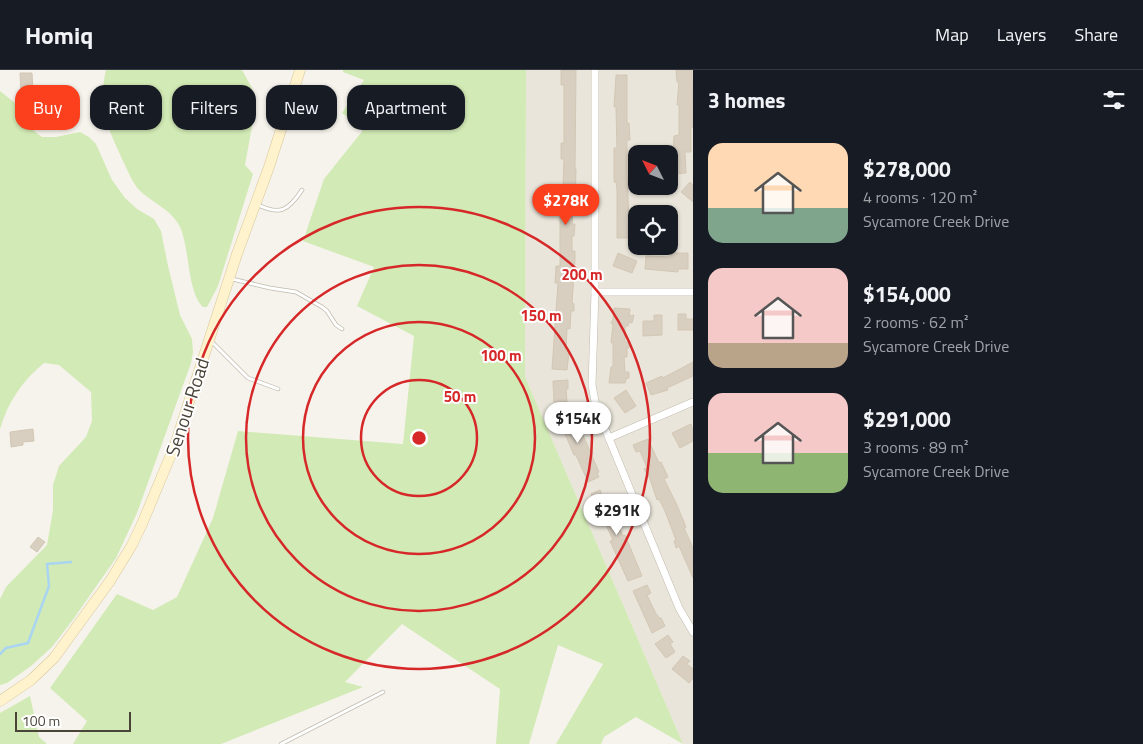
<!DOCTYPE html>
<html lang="en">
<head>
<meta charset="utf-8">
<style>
  :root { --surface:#171b24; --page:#20242c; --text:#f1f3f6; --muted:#9ea1a6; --line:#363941; --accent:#fc3f1d }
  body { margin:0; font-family:"Titillium Web",sans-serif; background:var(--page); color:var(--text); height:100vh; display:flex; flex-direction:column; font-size:19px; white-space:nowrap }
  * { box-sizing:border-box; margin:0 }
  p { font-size:16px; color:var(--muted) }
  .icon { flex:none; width:28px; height:28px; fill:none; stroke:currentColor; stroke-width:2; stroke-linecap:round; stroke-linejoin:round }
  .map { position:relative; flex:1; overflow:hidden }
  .drawer { display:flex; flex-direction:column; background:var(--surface); width:450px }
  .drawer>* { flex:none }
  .banner { position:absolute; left:15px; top:15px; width:475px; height:45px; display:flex; gap:10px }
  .needle { width:32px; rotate:312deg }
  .tools { position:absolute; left:628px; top:75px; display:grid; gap:10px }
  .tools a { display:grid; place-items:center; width:50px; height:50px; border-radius:10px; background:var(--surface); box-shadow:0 1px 4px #0004; font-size:25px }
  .scale { position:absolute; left:15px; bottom:12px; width:116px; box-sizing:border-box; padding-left:5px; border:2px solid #4b4439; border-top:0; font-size:14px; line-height:18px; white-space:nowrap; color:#4b4439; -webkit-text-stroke:4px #fff; paint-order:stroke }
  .price { position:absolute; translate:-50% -42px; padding:0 11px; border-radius:18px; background:#fff; color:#222; font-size:16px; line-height:32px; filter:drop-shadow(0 1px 2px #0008) }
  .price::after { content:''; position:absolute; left:50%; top:30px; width:15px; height:11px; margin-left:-8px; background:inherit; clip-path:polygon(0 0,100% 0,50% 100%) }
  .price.on { background:var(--accent); color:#fff }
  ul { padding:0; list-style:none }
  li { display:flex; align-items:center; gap:15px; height:125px; padding:0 15px }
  li span { display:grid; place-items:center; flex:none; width:140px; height:100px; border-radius:15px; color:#555 }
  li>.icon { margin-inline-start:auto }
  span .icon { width:60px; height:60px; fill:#fffc; stroke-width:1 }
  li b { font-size:21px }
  h2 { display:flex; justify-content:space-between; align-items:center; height:60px; padding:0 15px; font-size:21px }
  .pill { padding:0 18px; border-radius:15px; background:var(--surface); box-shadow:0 1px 4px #0004; font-size:18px; line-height:45px }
  .pill.on { background:var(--accent); color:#fff }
  header { display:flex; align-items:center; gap:30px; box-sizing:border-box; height:70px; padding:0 25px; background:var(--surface); border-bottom:1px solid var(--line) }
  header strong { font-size:24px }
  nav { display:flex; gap:28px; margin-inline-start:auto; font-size:18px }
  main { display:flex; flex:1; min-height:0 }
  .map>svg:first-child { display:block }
  .residential { fill:#eae5da; fill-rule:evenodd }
  .green { fill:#d2eab5 }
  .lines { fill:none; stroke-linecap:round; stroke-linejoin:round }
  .stream { stroke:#a9d4f2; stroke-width:2.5 }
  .building { fill:#d8cfc1; stroke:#d3c7b4 }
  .lane-casing { stroke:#c2bbae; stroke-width:4.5 }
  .street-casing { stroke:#c2bbae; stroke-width:8 }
  .secondary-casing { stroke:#d6c79b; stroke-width:11 }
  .lane { stroke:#fff; stroke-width:3 }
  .street { stroke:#fff; stroke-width:7 }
  .secondary { stroke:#fff3cd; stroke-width:10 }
  .ring { fill:none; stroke:#d62828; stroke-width:2.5 }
  .labels { text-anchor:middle; stroke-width:4; stroke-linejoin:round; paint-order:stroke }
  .street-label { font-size:19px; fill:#4b4439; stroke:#fff }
  .centre { fill:#d62828; stroke:#fff; stroke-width:2.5 }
  .ring-label { font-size:15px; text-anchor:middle; font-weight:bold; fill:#d62828; stroke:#fff; stroke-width:4; stroke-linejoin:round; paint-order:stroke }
</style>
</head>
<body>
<header>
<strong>Homiq</strong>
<nav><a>Map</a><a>Layers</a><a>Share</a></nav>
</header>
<main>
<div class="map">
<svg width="693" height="674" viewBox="0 0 693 674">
  <rect width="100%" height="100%" fill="#f6f3ec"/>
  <path class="residential" d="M526,0h167v674h-10l-158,-367zM636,84h33v32h-33zM636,144h33v32h-33z"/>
  <g class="green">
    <path d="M106,0h136l10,18 2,27 -9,50 8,9 -35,112 -11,21h-4c-16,-15 -13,-58 -23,-80 -8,-17 -27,-24 -40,-36 -7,-7 -12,-20 -17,-30 -15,-33 -26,-54 -17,-91z"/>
    <path d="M343,0h183l-1,307 158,367 -47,-27 -32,20 -3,7h-45l47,-80 -45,-19 -29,99h-33l4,-55 -98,-65 -57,58 18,5 -142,57h-148l14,-23 -37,-33 67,-94 36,16 24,-13 36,-79 25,-87 165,13 11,-108 -57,-30 17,-39 -71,-26 21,-62 40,-50 -22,-16 22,-33 -21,-8z"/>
    <path d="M0,21l20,16 14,24 8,6h14l24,-5 9,5 7,7 16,36 13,18 12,11 17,10 7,12 7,35 12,49 12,24 1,13 -2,11 -54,150 -21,45 -44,63 -20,26 -21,19 -24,17 -7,2v-86l6,-12 41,-42 6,-35v-25l6,-19 27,-29 6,-16 -1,-29 -32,-27 -15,-2c-22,18 -36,39 -44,66z"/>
    <path d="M30,626l9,41 8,7h-47v-31z"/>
  </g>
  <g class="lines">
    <path class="stream" d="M0,584l6,-6 22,-5 21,-57 -2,-22 24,-2"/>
  </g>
  <g class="building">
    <path d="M561,0h15l-1,99h1l-1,39h-2l-1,16h3l-1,12h-2v15h3v9l-3,43 2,1v7h-3l-1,18 -3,-1 -1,23 3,1 -2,18 -15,-1 6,-86h-3l1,-17h4v-49h2l2,-58h-3v-16h3v-58h-3z"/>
    <path d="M676,0h16l1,57h-2v25h-6l1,21 -15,1v-18h2l1,-20 5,-1v-30h-2l2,-23h-2z"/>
    <path d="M20,3h12l1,18h-12z"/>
    <path d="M616,5h11v48h2l1,17h-3v33l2,50h3l-1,15h-14v-49l-1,-7h-2v-34h3l-1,-41h-2z"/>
    <path d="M48,35l2,7 12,-4 4,12 -6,2 1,3 -10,3 -1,-3 -7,2 -6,-18z"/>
    <path d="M690,112l3,3v17l-12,-10z"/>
    <path d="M618,183l19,8 -5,12 -19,-7z"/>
    <path d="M670,183h18v16h-10v3l-33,-3 1,-13 24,1z"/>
    <path d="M614,238l16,1 -1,7 5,-1 -2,8 -3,-1 -1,4h-3v16h4v6h-2v9h-3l1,15h4v6l-3,1 -1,4h-16l2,-16 2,-1v-23h-2l2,-18 -2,-2 2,-4z"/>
    <path d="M678,244h8v5h7v11h-15z"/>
    <path d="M654,245h8v20l-19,1v-15h11z"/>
    <path d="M693,292v14l-26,12 1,2 -17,5 -5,-12 16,-7 1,2z"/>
    <path d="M568,310v9h-2l1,13h-13l-1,-21z"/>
    <path d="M626,320l10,16 -11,7 -11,-15z"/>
    <path d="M573,338l5,10 -6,2 6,15 4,-2 17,39 -2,1 2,4 -11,5 -12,-27h-2l-14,-33 -4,2 -3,-7z"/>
    <path d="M691,354l2,7v10l-13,7 -8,-15z"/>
    <path d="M33,359l1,12 -11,1v3l-12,2 -1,-15z"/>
    <path d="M648,369l11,24 2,-1 7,15 -4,2 12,24 10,24 -2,1 9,20v30l-14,-32 -3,2 -2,-7 2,-1 -11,-29 -6,-12 -2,1 -8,-24h-1l-4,-7 3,-1 -7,-17 -4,1 -3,-7z"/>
    <path d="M600,420l2,6 6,-2 11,25 -3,2 7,15 2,-1 17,41 -14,5 -18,-40 3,-1 -22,-46z"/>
    <path d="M38,467l7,5 -8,10 -7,-5z"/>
    <path d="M647,515l4,8 -4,2 8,17 4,6h2l4,8 -13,7 -19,-42z"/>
    <path d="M668,565l5,7 -3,2 5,8 -9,6 -11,-14z"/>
    <path d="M683,586l7,5 -3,3 6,5v9l-4,5 -17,-14z"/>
  </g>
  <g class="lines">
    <defs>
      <g id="lane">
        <path d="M256,134c24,12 32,7 46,-14"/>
        <path d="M232,209l38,9 26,4 26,15 5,4 9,14 6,4"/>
        <path d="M211,271l37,37 30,11"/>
        <path d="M281,674l102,-52"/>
      </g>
      <g id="street">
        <path d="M595,0v222l-3,93 4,22 83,201 14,24"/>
        <path d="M595,222h98"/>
        <path d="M609,368l84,-36"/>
      </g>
      <path id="secondary" d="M0,631l31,-21 23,-22 56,-77 22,-36 10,-21 33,-79 62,-191 32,-87 31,-97"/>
    </defs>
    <use href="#lane" class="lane-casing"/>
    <use href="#street" class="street-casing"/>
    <use href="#secondary" class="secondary-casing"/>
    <use href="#lane" class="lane"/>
    <use href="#street" class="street"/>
    <use href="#secondary" class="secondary"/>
  </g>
  <g class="ring">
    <circle cx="419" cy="368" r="58"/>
    <circle cx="419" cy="368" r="116"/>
    <circle cx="419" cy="368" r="173"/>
    <circle cx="419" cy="368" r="231"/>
  </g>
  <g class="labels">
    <g class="street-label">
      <text transform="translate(187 337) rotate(-72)" y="7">Senour Road</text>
    </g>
  </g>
  <circle cx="419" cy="368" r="8" class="centre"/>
  <g class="ring-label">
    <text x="582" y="210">200 m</text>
    <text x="541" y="251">150 m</text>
    <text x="501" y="291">100 m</text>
    <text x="460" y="332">50 m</text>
  </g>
</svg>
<div class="tools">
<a><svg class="needle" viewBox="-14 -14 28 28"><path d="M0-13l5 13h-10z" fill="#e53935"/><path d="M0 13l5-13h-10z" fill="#9ea1a6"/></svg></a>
<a><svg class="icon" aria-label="locate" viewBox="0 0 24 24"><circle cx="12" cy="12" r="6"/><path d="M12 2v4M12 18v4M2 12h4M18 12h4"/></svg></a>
</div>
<div class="scale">100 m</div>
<b class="price on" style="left:566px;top:156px">$278K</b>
<b class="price" style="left:578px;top:374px">$154K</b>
<b class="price" style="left:617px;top:466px">$291K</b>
<div class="banner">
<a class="pill on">Buy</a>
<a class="pill">Rent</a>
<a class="pill">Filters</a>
<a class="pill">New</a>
<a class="pill">Apartment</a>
</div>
</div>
<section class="drawer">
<h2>3 homes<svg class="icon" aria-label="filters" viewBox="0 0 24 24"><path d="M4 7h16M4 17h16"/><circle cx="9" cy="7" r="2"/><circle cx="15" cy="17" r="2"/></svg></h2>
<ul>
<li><span style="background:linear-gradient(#ffd9b3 65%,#7fa58c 0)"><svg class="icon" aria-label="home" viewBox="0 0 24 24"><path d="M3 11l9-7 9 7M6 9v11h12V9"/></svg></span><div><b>$278,000</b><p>4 rooms · 120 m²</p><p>Sycamore Creek Drive</p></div></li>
<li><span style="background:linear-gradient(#f6c9c9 75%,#b9a48a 0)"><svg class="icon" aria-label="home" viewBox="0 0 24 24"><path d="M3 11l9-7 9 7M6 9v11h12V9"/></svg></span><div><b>$154,000</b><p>2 rooms · 62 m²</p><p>Sycamore Creek Drive</p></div></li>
<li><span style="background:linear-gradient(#f6c9c9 60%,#8fb573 0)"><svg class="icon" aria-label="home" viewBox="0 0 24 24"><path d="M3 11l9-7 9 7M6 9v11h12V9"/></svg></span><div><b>$291,000</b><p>3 rooms · 89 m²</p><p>Sycamore Creek Drive</p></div></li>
</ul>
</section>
</main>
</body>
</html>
